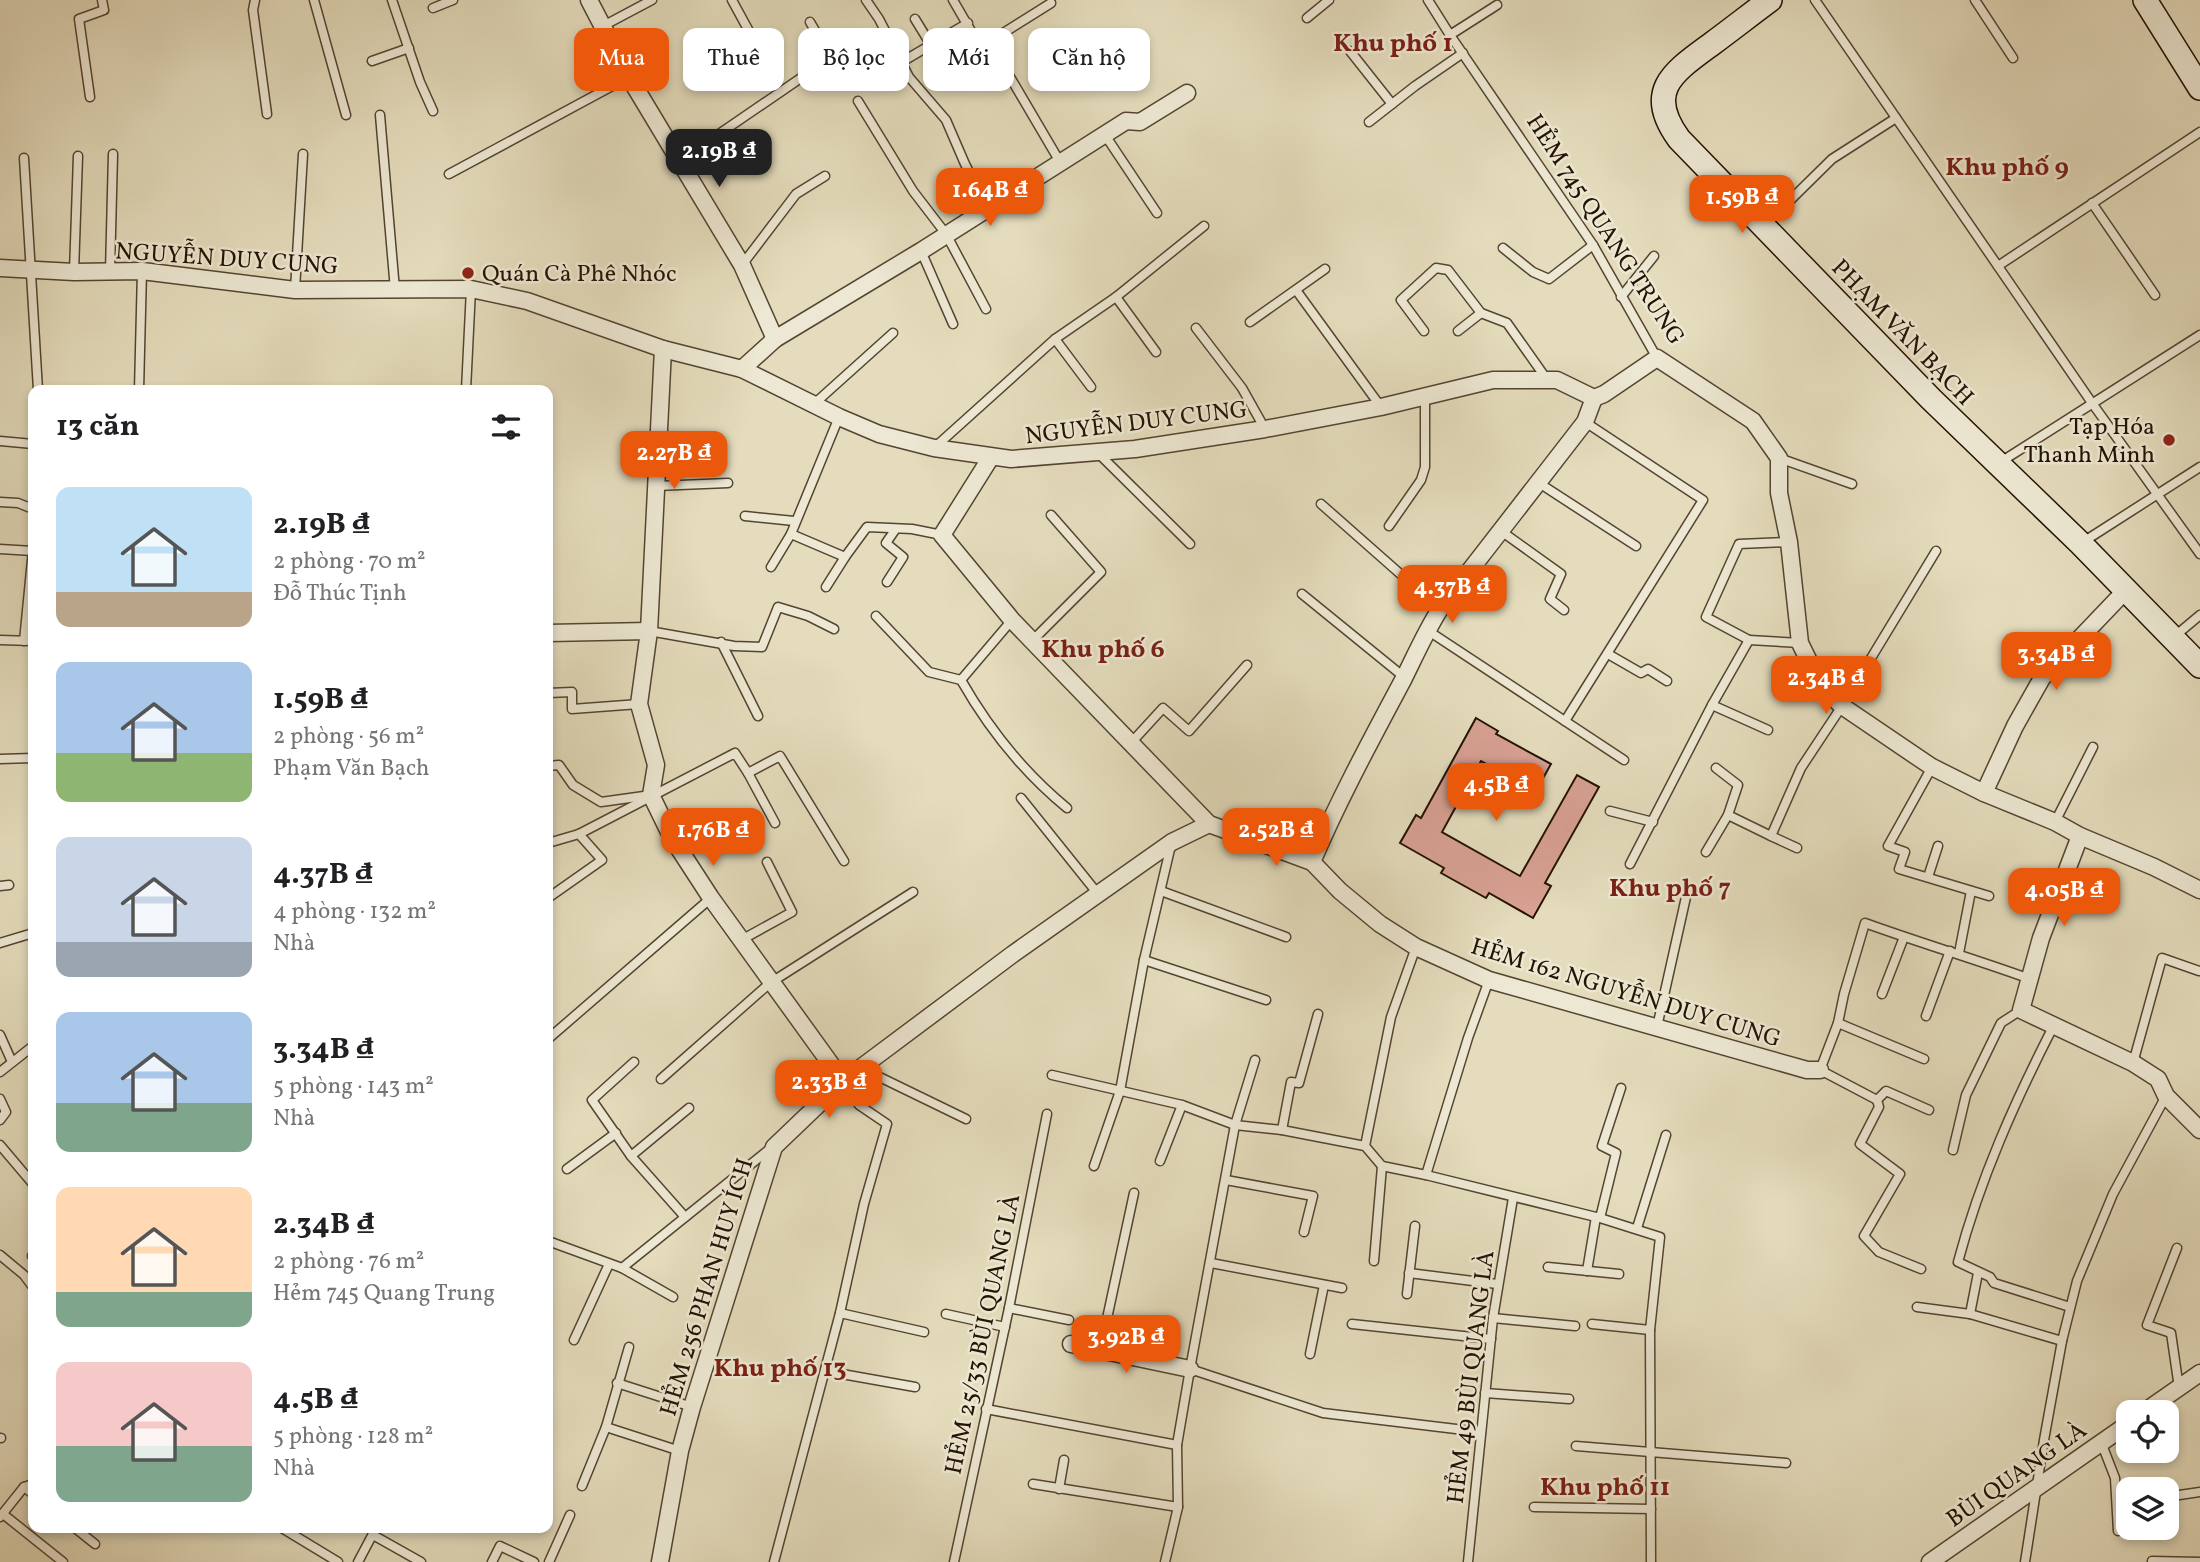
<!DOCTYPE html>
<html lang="vi">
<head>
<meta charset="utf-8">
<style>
  :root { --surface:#fff; --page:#f6f6f6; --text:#202124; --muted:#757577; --accent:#ea580c }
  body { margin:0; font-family:Vollkorn,serif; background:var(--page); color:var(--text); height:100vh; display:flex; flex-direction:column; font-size:26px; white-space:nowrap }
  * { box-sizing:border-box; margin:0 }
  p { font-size:23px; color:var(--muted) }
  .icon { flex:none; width:38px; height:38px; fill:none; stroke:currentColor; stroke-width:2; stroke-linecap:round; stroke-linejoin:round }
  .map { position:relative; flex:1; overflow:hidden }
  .side { position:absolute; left:28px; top:385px; width:525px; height:1148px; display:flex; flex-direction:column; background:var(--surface); border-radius:14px; box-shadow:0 4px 10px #0003 }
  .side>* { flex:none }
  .guide { position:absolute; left:574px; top:28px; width:665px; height:63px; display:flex; gap:14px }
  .buttons { position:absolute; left:2116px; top:1400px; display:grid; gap:14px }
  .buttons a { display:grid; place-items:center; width:63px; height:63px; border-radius:14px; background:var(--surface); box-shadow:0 4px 10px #0003; font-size:35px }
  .price { position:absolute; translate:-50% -60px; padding:0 16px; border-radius:14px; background:var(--accent); color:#fff; font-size:23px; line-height:46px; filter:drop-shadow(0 2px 4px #0008) }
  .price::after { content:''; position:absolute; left:50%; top:42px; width:21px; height:16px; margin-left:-10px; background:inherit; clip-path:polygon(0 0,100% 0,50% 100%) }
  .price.active { background:#222; color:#fff }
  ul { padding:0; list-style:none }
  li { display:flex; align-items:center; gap:21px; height:175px; padding:0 28px }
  li span { display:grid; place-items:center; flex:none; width:196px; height:140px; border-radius:14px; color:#555 }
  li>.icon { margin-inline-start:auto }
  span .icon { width:84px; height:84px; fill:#fffc; stroke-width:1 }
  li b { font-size:30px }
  h2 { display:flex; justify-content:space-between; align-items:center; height:84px; padding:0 28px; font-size:30px }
  .tag { padding:0 24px; border-radius:14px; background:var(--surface); box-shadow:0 4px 10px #0003; font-size:24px; line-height:63px }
  .tag.active { background:var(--accent); color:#fff }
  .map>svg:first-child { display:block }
  .building { fill:#d8a193; stroke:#241203; stroke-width:2 }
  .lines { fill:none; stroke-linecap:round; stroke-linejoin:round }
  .lane-casing { stroke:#544431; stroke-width:11 }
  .street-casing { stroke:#544431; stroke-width:19 }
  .secondary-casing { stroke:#241203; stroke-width:26 }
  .lane { stroke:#ede8d3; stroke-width:8 }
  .street { stroke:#ede8d3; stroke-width:16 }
  .secondary { stroke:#ede8d3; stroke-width:23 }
  .poi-dot { fill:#8f2418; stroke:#ede8d3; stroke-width:2.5 }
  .labels { text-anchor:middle; stroke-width:5; stroke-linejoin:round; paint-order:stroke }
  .street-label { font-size:24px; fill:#241203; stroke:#ede8d3 }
  .poi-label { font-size:24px; fill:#241203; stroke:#ede8d3; text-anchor:start }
  .neighbourhood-label { font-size:26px; font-weight:bold; fill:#7a1f14; stroke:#ede8d3 }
</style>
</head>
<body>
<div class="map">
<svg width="2200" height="1562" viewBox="0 0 2200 1562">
  <rect width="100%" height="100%" fill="#e4dcbc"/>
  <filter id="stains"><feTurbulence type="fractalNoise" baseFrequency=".00286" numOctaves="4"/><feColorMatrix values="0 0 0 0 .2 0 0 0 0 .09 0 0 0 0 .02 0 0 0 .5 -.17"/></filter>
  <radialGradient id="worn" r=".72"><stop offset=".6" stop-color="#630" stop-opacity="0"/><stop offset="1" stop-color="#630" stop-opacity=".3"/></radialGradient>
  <path class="building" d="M1476,718l22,13 -2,3 55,30 -15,27 -55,-30 -39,71 78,44 57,-101 22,12 -54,96 6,3 -18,32 -44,-25 -3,5 -45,-25 3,-5 -44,-25 16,-28 5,3z"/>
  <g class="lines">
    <defs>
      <g id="lane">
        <path d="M255,0l-2,10 14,104"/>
        <path d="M314,0l32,115"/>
        <path d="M392,0l28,82 13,29"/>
        <path d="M732,0l36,66"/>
        <path d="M866,0l13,19 30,58 37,43 19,44 22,44"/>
        <path d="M953,0l43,74 14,3 50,85"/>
        <path d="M1428,0l22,35 143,210 64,113"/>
        <path d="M1815,0l277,403 108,151"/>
        <path d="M1975,0l38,58"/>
        <path d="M433,8l20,-8"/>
        <path d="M1307,18l22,-18"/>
        <path d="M915,19l16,26"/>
        <path d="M810,22l34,58"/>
        <path d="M603,26l49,-26"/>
        <path d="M1450,35l47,-30"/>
        <path d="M981,47l70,-44"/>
        <path d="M1350,51l42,53"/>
        <path d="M372,61l37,-13"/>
        <path d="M900,63l68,-40"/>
        <path d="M90,97l-11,-78 25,-9 -2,-10"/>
        <path d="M858,101l55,90 33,43 40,75"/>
        <path d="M380,115l15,175"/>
        <path d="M1369,122l46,-36 48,-33"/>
        <path d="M1105,135l52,78"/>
        <path d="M24,158l14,232"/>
        <path d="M681,160l149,-102"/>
        <path d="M449,174l180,-97"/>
        <path d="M2092,203l63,92"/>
        <path d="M1766,224l66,-65 64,-41"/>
        <path d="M1503,248l30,24 16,7 44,-34"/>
        <path d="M921,251l32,73"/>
        <path d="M742,265l54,-71 29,-18"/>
        <path d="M1998,266l202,-134"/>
        <path d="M74,272l4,-116"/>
        <path d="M110,272l3,-118"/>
        <path d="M295,290l8,-136"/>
        <path d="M1296,290l85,117"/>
        <path d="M1116,297l40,55"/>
        <path d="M1621,297l33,-41"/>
        <path d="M1250,322l75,-53"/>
        <path d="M1196,328l46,60 23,41"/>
        <path d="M1424,331l-23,-31 35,-32 12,2 33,43 26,10 41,58"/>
        <path d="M1458,331l23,-18"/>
        <path d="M1055,339l36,48"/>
        <path d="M139,390l3,-119"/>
        <path d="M466,390l5,-101"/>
        <path d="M814,404l79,-71"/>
        <path d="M0,441l33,3"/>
        <path d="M934,448l121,-109 61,-42 88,-71"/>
        <path d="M1098,453l92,91"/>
        <path d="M1779,458l73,26"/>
        <path d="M1999,463l201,-128"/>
        <path d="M1539,483l97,63"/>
        <path d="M656,486l72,-3"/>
        <path d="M0,502l18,1 15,6"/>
        <path d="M1321,504l119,105"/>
        <path d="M745,516l49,5"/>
        <path d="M1389,526l32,-46 4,-13v-70"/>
        <path d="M1501,531l60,43 -11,25 14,11"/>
        <path d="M791,534l54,23 22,-30 45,2 30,6"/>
        <path d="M2083,542l117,-75"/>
        <path d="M0,549l33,2"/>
        <path d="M771,567l20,-33 48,-117"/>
        <path d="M887,582l16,-25 -17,-14 9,-13"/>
        <path d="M826,587l19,-30"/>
        <path d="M1302,594l102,83"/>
        <path d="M876,616l53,56 32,8c28,49 62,92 106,128"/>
        <path d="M1427,630l197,130"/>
        <path d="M649,631l85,15 28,1 16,-40 30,9 26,13"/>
        <path d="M2175,636l25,-21"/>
        <path d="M0,640l33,1"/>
        <path d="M1033,640l68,-68 -50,-57"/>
        <path d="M1749,640l-43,-23 33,-73 50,-2"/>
        <path d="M24,641l9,-91"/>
        <path d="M721,642l37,74"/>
        <path d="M1608,654l33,19 7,-4 19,12"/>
        <path d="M961,680l51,-60"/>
        <path d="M548,693l24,-1v17l67,-5"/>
        <path d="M1712,705l56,25"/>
        <path d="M1565,721l138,-221 -118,-78"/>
        <path d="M1130,744l33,-36 26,23 58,-66"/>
        <path d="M0,759l33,-1"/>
        <path d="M548,766l11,-1 14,20 28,17 43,-6"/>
        <path d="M1932,767l-44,79 17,6 -6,17 90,27"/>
        <path d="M748,773l27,50"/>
        <path d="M1021,798l77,96"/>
        <path d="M1610,811l43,11"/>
        <path d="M1728,815l43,21 30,-68 41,-62 94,-155"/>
        <path d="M2055,822l38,-75"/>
        <path d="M1771,836l26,12"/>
        <path d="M548,843l31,-9 156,-81 13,20 32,-17 64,105"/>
        <path d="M1706,852l22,-37 10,-30 -22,-17"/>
        <path d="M1630,864l82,-159 37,-65 51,3"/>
        <path d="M1928,877l10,-31"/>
        <path d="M0,886l9,-1"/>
        <path d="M1161,891l125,46"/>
        <path d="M548,898l54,-38 -23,-26"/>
        <path d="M743,939l49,-27 -25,-50"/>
        <path d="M0,943l33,-10"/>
        <path d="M1959,953l12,-62"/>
        <path d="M1144,960l122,40"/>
        <path d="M1882,994l22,-57"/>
        <path d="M1926,1016l24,-65"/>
        <path d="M1838,1023l86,36"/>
        <path d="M2054,1025c-39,76 -74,154 -96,237l32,15 4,6 76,24"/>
        <path d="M1657,1027l31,-139"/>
        <path d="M0,1035l12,27"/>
        <path d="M548,1039l163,-141"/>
        <path d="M634,1062l-42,38 39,56 54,61"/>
        <path d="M2133,1063l29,-105 37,13"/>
        <path d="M861,1068l105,51"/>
        <path d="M0,1072l33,-26"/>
        <path d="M1052,1075l130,30 53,20 47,5 83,16 17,20 44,9 174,43 60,19 -10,93 1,232"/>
        <path d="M661,1079l109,-96 143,-91"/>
        <path d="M0,1099l6,13 -6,8"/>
        <path d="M1877,1100l-57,-30 18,-47 6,-29 21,-71c55,20 110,36 165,56"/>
        <path d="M1877,1100l2,7 -19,37 40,30 -36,62 15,16 42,17"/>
        <path d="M1877,1100l9,-9 43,19"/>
        <path d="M1282,1130l9,-48 8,1 19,-69"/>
        <path d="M0,1145l33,39"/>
        <path d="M1365,1146l26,-129 25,-70"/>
        <path d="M1953,1150l13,-55 35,-72 20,-13"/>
        <path d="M631,1156l58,-48"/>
        <path d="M1160,1161l22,-56"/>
        <path d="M1094,1166l26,-75 24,-131 27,-115"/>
        <path d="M567,1169l49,-36"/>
        <path d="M1426,1175l42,-137 21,-58"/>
        <path d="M1226,1180l87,16 -9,36"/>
        <path d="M1600,1218l16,-65 -14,-7 19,-58"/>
        <path d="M1637,1228l29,-93"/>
        <path d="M548,1241l74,27 149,-120"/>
        <path d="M2177,1248l-30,77 24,8 8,55"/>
        <path d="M0,1255l24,20 9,12"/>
        <path d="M32,1256l1,-1"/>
        <path d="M1374,1261l8,-95"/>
        <path d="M1211,1263l131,25"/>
        <path d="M1548,1267l71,7"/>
        <path d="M622,1268l51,29"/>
        <path d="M1587,1271l9,-54"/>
        <path d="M1409,1273l88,11"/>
        <path d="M1407,1294l8,-68"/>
        <path d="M1917,1307l53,7 92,27"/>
        <path d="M1009,1308l60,12"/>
        <path d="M840,1313l84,19"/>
        <path d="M946,1314l59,13"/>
        <path d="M1970,1314l8,-41"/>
        <path d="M1493,1318l82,8"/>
        <path d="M1352,1324l139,15"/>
        <path d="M1592,1324l58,6"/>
        <path d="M574,1340l35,-76"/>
        <path d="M1100,1351l34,-158"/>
        <path d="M1310,1354l14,-69"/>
        <path d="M1190,1369l133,44 158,19"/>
        <path d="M825,1371l90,16"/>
        <path d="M617,1383l75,24"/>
        <path d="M1485,1393l84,6"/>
        <path d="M986,1409l191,36"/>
        <path d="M606,1427l23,-80"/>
        <path d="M0,1438h1"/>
        <path d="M2101,1442l14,36 3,53"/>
        <path d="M1576,1446l210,17"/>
        <path d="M1033,1484l145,23"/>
        <path d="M582,1486l24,-59 74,24"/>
        <path d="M24,1487l9,7"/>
        <path d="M1059,1489l5,-29"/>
        <path d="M2166,1497l34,-5"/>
        <path d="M1534,1507l117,2"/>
        <path d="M3,1514l60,48"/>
        <path d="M0,1517l24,-30 9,-3"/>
        <path d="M75,1528l20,16"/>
        <path d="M282,1528l56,34"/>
        <path d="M373,1535l48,27"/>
        <path d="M2152,1561l48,1"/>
        <path d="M358,1562l18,-34"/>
        <path d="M492,1562l8,-16 34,16"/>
        <path d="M549,1562l21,-47"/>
        <path d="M774,1562l66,-249 24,-109 23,-80 -28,-19 -16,-24"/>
        <path d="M954,1562l55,-254 38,-194"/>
        <path d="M1165,1562l13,-55 -1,-62 13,-76 45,-244 20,-65"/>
        <path d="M1468,1562l25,-244 20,-120"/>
        <path d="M2025,1562l19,-122 18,-99 15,-60 36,-87 53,-98"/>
      </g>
      <g id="street">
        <path d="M589,0l40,77 113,188 33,74 -33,30"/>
        <path d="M0,268l74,4 68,-1 153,19 176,-1 56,12 136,48 79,20 97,48 40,17 55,14 77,11 124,-10 130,-20 116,-22 112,-27h64l37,18 10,-4 53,-36 96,63 26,37v35l10,49 11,101 21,43 21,20 90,61 52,26 71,29 25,14 74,31 46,23"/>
        <path d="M775,339l146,-88 205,-130 14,1 47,-29"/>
        <path d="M663,349l-14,282 -10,73 17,61 -5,30 21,43 39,60 132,183"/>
        <path d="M991,457l-49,78 70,85 197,204 103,38 28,29 40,33 36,23 73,33 318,90h13"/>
        <path d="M548,633l101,-2"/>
        <path d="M1984,793l31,-67 27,-48 84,-88"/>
        <path d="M2080,836l-39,102 -20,72 112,53 25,16 8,17 34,34"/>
        <path d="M1312,862c27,-63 59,-122 91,-182 12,-24 23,-49 37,-71l145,-187 9,-24"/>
        <path d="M1071,1344l119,25"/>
        <path d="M2144,1412l56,-39"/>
        <path d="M660,1562l20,-111 12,-44 82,-260 69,-66 170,-127 159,-112 37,-18"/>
        <path d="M1930,1562l198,-138"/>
      </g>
      <g id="secondary">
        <path d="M1770,0c-19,14 -38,29 -57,43 -38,28 -70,47 -34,96l252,260 149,144 120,123"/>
        <path d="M2145,0l55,88"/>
      </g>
    </defs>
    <use href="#lane" class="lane-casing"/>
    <use href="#street" class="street-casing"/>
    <use href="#secondary" class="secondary-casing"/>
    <use href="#lane" class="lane"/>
    <use href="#street" class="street"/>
    <use href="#secondary" class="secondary"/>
  </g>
  <g class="poi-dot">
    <circle cx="468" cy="273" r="7"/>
    <circle cx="2169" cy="440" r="7"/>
  </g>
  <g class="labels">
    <g class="street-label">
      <text transform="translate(1606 229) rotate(57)" y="8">HẺM 745 QUANG TRUNG</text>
      <text transform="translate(227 258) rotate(4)" y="8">NGUYỄN DUY CUNG</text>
      <text transform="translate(1903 332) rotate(46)" y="8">PHẠM VĂN BẠCH</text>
      <text transform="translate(1136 422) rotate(-7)" y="8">NGUYỄN DUY CUNG</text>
      <text transform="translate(1626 992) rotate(17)" y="8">HẺM 162 NGUYỄN DUY CUNG</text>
      <text transform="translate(706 1287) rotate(-73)" y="8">HẺM 256 PHAN HUY ÍCH</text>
      <text transform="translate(982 1334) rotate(-78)" y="8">HẺM 25/33 BÙI QUANG LÀ</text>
      <text transform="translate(1470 1377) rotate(-83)" y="8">HẺM 49 BÙI QUANG LÀ</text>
      <text transform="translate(2016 1474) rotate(-35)" y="8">BÙI QUANG LÀ</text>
    </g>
    <g class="poi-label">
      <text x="482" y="281">Quán Cà Phê Nhóc</text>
      <text x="2155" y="434" text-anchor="end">Tạp Hóa<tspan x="2155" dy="28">Thanh Minh</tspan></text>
    </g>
    <g class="neighbourhood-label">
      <text x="1393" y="51">Khu phố 1</text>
      <text x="2007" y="175">Khu phố 9</text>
      <text x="1103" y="657">Khu phố 6</text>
      <text x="1670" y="896">Khu phố 7</text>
      <text x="780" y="1376">Khu phố 13</text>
      <text x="1605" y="1495">Khu phố 11</text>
    </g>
  </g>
  <rect width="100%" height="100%" filter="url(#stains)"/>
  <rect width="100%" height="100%" fill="url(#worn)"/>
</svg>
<div class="buttons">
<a><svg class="icon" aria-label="locate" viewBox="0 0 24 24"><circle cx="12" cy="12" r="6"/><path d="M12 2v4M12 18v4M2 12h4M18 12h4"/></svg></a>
<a><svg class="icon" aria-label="layers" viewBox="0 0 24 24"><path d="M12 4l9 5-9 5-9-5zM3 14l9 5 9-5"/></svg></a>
</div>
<b class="price active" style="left:719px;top:189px">2.19B ₫</b>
<b class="price" style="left:990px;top:228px">1.64B ₫</b>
<b class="price" style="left:1742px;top:235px">1.59B ₫</b>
<b class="price" style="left:674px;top:491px">2.27B ₫</b>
<b class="price" style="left:1452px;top:625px">4.37B ₫</b>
<b class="price" style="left:2056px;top:692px">3.34B ₫</b>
<b class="price" style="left:1826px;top:716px">2.34B ₫</b>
<b class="price" style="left:1496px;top:823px">4.5B ₫</b>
<b class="price" style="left:713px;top:868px">1.76B ₫</b>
<b class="price" style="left:1276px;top:868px">2.52B ₫</b>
<b class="price" style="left:2064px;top:928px">4.05B ₫</b>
<b class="price" style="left:829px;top:1120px">2.33B ₫</b>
<b class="price" style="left:1126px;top:1375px">3.92B ₫</b>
<div class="guide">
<a class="tag active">Mua</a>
<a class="tag">Thuê</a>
<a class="tag">Bộ lọc</a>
<a class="tag">Mới</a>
<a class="tag">Căn hộ</a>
</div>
<section class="side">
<h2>13 căn<svg class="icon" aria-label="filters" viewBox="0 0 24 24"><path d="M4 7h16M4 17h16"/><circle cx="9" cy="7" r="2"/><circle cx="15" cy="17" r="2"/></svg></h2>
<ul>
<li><span style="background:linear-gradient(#bfe0f5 75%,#b9a48a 0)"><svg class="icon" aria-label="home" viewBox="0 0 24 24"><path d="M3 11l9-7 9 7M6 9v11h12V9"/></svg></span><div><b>2.19B ₫</b><p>2 phòng · 70 m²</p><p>Đỗ Thúc Tịnh</p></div></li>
<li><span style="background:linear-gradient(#a9c7e8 65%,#8fb573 0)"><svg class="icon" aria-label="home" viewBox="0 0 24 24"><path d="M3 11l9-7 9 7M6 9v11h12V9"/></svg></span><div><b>1.59B ₫</b><p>2 phòng · 56 m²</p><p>Phạm Văn Bạch</p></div></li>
<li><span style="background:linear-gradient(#c9d6e8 75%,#9aa5b1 0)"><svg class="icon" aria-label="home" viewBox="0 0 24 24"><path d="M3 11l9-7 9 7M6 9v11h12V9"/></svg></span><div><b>4.37B ₫</b><p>4 phòng · 132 m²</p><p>Nhà</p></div></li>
<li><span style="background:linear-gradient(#a9c7e8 65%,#7fa58c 0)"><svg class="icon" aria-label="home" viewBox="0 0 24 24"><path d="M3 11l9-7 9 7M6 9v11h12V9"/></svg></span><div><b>3.34B ₫</b><p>5 phòng · 143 m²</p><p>Nhà</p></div></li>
<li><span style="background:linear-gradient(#ffd9b3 75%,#7fa58c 0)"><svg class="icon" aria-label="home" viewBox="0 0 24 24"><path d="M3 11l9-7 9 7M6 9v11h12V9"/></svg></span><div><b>2.34B ₫</b><p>2 phòng · 76 m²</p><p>Hẻm 745 Quang Trung</p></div></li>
<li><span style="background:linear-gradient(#f6c9c9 60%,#7fa58c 0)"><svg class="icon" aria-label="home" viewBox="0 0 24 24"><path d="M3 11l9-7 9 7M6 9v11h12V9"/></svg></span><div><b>4.5B ₫</b><p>5 phòng · 128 m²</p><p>Nhà</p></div></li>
</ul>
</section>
</div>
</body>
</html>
